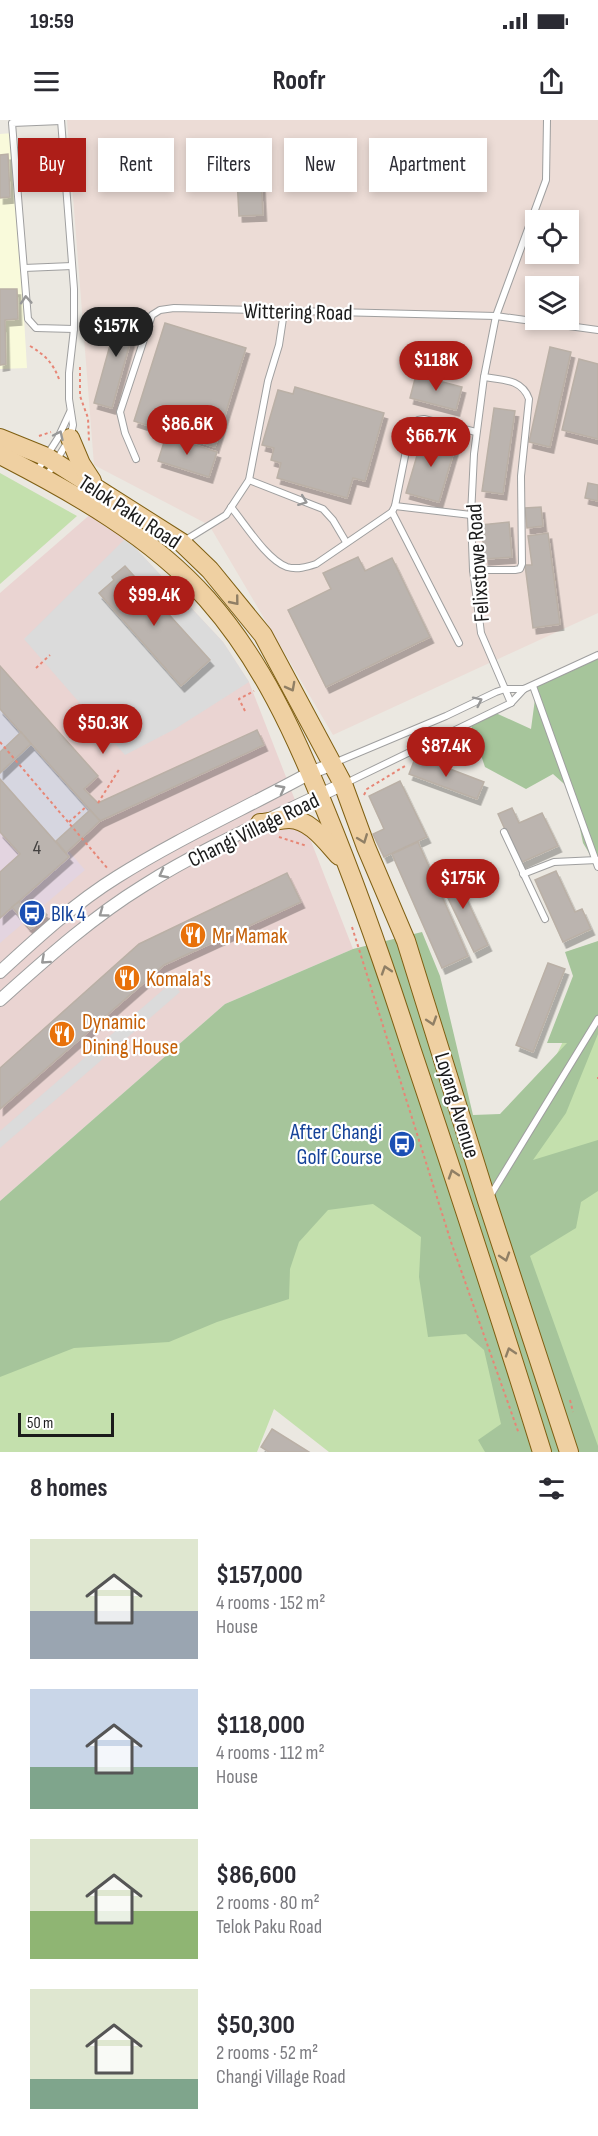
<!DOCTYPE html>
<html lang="en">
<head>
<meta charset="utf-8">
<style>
  :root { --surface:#fff; --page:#f7f7f7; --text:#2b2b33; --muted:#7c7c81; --accent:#ad1e18 }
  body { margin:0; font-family:"Sofia Sans Condensed",sans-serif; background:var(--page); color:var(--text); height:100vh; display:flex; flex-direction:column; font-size:22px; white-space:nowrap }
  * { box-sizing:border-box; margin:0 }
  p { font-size:20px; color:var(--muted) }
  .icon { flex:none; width:33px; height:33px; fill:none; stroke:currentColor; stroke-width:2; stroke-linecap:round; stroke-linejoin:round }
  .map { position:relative; height:1332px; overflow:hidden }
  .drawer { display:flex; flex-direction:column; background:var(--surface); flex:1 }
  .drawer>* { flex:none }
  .hud { position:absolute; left:18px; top:18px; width:562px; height:54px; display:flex; gap:12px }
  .fabs { position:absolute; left:525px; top:90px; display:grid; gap:12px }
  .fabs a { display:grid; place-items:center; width:54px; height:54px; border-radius:0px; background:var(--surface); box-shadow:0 3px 9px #0003; font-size:30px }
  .scale { position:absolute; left:18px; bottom:15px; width:96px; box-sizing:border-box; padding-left:6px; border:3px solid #1b1b1b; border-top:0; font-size:16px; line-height:21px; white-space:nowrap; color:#1b1b1b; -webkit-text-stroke:4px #fff; paint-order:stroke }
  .price { position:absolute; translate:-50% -51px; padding:0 14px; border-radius:21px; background:var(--accent); color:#fff; font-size:20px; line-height:39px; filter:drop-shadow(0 2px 3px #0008) }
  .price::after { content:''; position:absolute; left:50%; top:36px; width:18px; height:14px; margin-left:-9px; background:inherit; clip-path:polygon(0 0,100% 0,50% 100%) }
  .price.current { background:#222; color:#fff }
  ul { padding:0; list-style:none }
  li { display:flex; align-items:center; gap:18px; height:150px; padding:0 30px }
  li span { display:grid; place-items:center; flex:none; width:168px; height:120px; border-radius:0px; color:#555 }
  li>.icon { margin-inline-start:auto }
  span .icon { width:72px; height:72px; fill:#fffc; stroke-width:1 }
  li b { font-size:26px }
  h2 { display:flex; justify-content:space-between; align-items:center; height:72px; padding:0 30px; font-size:26px }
  .tag { padding:0 21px; border-radius:0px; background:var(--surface); box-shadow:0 3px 9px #0003; font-size:21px; line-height:54px }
  .tag.current { background:var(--accent); color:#fff }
  .status { display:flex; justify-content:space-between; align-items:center; height:42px; padding:0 30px; background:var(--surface); direction:ltr }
  .status svg { height:16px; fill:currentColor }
  header { display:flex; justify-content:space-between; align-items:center; height:78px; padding:0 30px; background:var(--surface); font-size:27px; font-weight:700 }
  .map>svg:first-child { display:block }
  .commercial { fill:#ead4d2 }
  .industrial { fill:#e3d4e0 }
  .education { fill:#f9fadb }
  .military { fill:#ecdcd6; fill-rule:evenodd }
  .grass { fill:#c4e0ad }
  .forest { fill:#a6c59b }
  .parking { fill:#dbdbdb }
  .plaza { fill:#d6d6e0 }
  .building { fill:#bbb4af; stroke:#bab0a6; stroke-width:1.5; filter:url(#shadow) }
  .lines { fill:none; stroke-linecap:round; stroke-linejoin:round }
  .service-casing { stroke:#9f9f9f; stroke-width:8 }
  .minor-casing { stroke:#9f9f9f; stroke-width:14 }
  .primary-casing { stroke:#7f5f12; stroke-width:20 }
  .path { stroke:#e78676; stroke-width:2; stroke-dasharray:3 3; stroke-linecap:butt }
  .service { stroke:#fff; stroke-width:6 }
  .minor { stroke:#fff; stroke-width:12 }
  .primary { stroke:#efd0a2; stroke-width:18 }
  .oneway { stroke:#989898 }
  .oneway2 { stroke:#907f65 }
  .labels { text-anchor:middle; stroke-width:4.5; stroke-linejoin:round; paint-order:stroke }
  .number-label { font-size:20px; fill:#434140 }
  .street-label { font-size:22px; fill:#1b1b1b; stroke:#fff }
  .transit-label { font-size:22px; fill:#164399; stroke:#fff; text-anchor:start }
  .food-label { font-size:22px; fill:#c56008; stroke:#fff; text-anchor:start }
</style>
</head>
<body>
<div class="status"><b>19:59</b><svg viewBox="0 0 49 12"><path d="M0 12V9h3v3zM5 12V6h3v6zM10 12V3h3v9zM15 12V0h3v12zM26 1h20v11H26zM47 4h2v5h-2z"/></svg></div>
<header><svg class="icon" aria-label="menu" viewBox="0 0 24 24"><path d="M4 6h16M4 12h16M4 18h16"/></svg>Roofr<svg class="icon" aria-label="share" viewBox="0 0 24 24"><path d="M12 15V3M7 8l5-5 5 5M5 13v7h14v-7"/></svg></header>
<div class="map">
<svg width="598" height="1332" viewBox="0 0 598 1332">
  <defs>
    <filter id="shadow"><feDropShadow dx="3.5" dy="6" stdDeviation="0" flood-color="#0004"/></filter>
  </defs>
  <rect width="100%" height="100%" fill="#ebe8e1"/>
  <path class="commercial" d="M93,392l33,26 97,104 26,40 104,267 -128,55 -225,197v-608z"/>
  <path class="industrial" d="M0,651l85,99 -85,73z"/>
  <path class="education" d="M13,13l14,235 -27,1v-235z"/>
  <path class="military" d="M67,0h531v493l-265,122 -124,-210 -115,-60zM536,100h32v34h-32zM536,166h32v34h-32z"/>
  <g class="grass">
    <path d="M0,353l77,43 -77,68z"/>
    <path d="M598,849v483h-269l-55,-43 -17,43h-257v-111l525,-221z"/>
  </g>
  <g class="forest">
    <path d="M598,536v212l-15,-25 -11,-52 -19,-17 -27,15 -41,-22 -16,-47 20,-10 42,19 6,-45z"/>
    <path d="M422,812l18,44 33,139 27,-1 67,-71h-20l26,-67 -8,-24 33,-11v93l-32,79 -33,47 65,-20v51l-17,11 -5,26 -46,28 68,190v6h-113l-7,-12 23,-16 -17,-74 -18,-16 -38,3 -9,-60 2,-40 -48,-33 -45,6 -29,32 -9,27 -1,30 -72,23 -48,20 -95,6 -74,29v-176l225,-197 128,-55z"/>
  </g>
  <g class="parking">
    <path d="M126,418l97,104 26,40 -74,47 -50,26 -101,-116z"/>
    <path d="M172,862l8,10 -180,156v-17z"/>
  </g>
  <path class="plaza" d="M0,584l100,117 -34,32 -66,-74z"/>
  <g class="building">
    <path d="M8,34l2,43 -10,1v-43z"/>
    <path d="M261,57l2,38 -24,1 -2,-38z"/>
    <path d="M0,169h17l1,30 -13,1 1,44 -6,1z"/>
    <path d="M120,189l18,5 -26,94 -18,-5z"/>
    <path d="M165,203l81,25 -31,99 -81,-26z"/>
    <path d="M550,227l21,5 -21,95 -21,-5z"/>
    <path d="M579,239l19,5v75l-36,-9z"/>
    <path d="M416,255l46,12 -6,23 -46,-12z"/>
    <path d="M295,267l89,26 -19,68 -12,-3 -6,20 -70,-20 4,-15 -10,-3 3,-12 -12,-3 16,-55 15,4z"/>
    <path d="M494,288l21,3 -12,83 -21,-3z"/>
    <path d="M423,315l33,9 -17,58 -33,-9z"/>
    <path d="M166,316l51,16 -8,25 -51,-16z"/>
    <path d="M588,363l10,2v16l-13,-3z"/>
    <path d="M541,387l2,19 -16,2 -2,-20z"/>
    <path d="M509,402l3,35 -27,2 -4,-34z"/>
    <path d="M548,413l12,91 -27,4 -8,-63h7l-4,-29z"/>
    <path d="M358,437l7,14 27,-13 38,79 -104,50 -38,-77 43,-21 -8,-16z"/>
    <path d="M125,446l85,94 -29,26 -82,-93 15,-13 -2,-3z"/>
    <path d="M0,546l98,110 -14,13 14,14 159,-73 7,15 -164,76 -100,-112z"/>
    <path d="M21,612l10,12 -31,29v-21z"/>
    <path d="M416,636l68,26 -7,17 -68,-25z"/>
    <path d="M0,659l69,78 -69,61v-46l20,-18 -20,-22z"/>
    <path d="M400,661l27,56 -43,20 -11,-23 11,-5 -15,-33z"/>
    <path d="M512,688l7,15 23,-10 16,33 -38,17 -22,-49z"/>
    <path d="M90,690l10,11 -34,32 -10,-12z"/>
    <path d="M418,722l50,114 -26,12 -50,-114z"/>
    <path d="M452,748l36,77 -14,7 -37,-77z"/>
    <path d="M556,751l19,41 7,-3 9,20 -28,13 -28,-62z"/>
    <path d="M287,753l14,29 -137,63 -164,144v-41l139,-124z"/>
    <path d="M19,782l15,17 -7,6 -15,-18z"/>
    <path d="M43,791l4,4 -16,14 -4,-4z"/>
    <path d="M548,843l17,6 -32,83 -17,-7z"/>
    <path d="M272,1309l37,23h-40l-8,-5z"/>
  </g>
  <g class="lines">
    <defs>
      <g id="service">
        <path d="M61,1l-49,2 16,196 8,9 38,1"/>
        <path d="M24,148l48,-2"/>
        <path d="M136,339l-11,-26 -5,-21 32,-97 8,-5 14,-2 322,8 102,14"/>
        <path d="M37,351l21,-33 12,-26"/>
        <path d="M46,357l24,-39 3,-13 -4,-26v-26l5,-44v-40l-13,-169"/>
        <path d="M249,360l74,29 10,11 13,22"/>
        <path d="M395,386l76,9"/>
        <path d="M231,387c14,17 36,53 56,60 10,3 20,0 29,-3l76,-52 3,-6 15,-75 8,-11 6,-1 52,13"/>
        <path d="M392,392l67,131"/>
        <path d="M184,421l42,-26 23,-35 19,-99 11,-36 5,-33"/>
        <path d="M473,450h42l5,-1 2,-5 -1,-88 8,-77c-7,-20 -26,-19 -45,-22"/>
        <path d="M533,566l65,181"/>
        <path d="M511,583l-30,-70 -8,-63 -2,-55 3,-61 10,-77 12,-61 50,-136 1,-60"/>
        <path d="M334,643l112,-47 50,-24 9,-3h19l74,-34"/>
        <path d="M346,663l165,-80 13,-14"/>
        <path d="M504,712l41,87"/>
        <path d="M523,754l31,-12 43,-2"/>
        <path d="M490,1076l108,-177"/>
      </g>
      <g id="minor">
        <path d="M0,852c37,-34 75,-69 117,-95 62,-39 129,-69 193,-104l23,-9"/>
        <path d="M0,880c46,-41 91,-82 143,-114 63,-40 133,-69 200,-102"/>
      </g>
      <g id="primary">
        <path d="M0,318l47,19 134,85 29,28 53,65 80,149 23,63 40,94 81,260 82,251"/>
        <path d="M70,318l11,26 11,17"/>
        <path d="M0,335c74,38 151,81 207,144 54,61 88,135 118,210 32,78 60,158 86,239 45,134 89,269 131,404"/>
        <path d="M260,703c10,0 19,-4 29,-4 21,0 37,23 50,37"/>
      </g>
    </defs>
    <use href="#service" class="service-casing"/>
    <use href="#minor" class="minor-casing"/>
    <use href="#primary" class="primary-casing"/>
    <g class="path">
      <path d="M30,226c15,9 23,17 29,33"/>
      <path d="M80,247v29l8,22 1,23"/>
      <path d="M39,316l12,-4"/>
      <path d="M36,548l14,-13"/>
      <path d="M245,591l-6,-12 15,-8"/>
      <path d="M0,622l108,127"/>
      <path d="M364,675l3,-6 38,-23"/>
      <path d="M98,683l22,-35"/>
      <path d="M69,702l18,-16"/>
      <path d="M279,717l28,9"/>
      <path d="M352,807l99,315 68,192"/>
      <path d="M598,957v2"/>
      <path d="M570,1280l3,12"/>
    </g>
    <use href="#service" class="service"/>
    <use href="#minor" class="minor"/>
    <use href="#primary" class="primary"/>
  </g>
  <defs><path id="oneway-chevron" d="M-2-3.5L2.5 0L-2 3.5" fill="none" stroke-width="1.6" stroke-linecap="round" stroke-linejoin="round" transform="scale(1.5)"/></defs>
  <g class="oneway">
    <use href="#oneway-chevron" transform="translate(26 180) rotate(-94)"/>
    <use href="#oneway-chevron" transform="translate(59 315) rotate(-65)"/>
    <use href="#oneway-chevron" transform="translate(303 381) rotate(21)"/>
    <use href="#oneway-chevron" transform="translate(478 581) rotate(-26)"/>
    <use href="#oneway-chevron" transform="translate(281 669) rotate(-28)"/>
    <use href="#oneway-chevron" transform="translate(163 754) rotate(152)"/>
    <use href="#oneway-chevron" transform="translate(103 793) rotate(144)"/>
    <use href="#oneway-chevron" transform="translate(45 840) rotate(138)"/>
  </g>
  <g class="oneway2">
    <use href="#oneway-chevron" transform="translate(235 481) rotate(51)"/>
    <use href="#oneway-chevron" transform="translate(291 567) rotate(62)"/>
    <use href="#oneway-chevron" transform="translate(363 719) rotate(69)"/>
    <use href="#oneway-chevron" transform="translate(386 850) rotate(-108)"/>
    <use href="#oneway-chevron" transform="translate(432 901) rotate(72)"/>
    <use href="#oneway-chevron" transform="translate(453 1054) rotate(-108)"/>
    <use href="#oneway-chevron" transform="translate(505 1137) rotate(72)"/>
    <use href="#oneway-chevron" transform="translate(510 1232) rotate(-108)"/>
  </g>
  <defs>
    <symbol id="bus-disc" viewBox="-11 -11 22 22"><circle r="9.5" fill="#1a4fb4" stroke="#fff"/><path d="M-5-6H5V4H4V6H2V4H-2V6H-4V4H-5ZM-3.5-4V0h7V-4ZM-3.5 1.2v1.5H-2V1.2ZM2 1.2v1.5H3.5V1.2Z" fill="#fff"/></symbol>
    <symbol id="restaurant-disc" viewBox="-11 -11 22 22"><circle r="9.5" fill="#e8710a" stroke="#fff"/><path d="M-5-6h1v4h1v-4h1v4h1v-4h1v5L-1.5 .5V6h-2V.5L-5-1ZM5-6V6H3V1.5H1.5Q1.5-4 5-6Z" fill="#fff"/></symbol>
  </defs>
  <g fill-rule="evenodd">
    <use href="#bus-disc" x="17" y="778" width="30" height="30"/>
    <use href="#restaurant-disc" x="178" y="800" width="30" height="30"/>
    <use href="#restaurant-disc" x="112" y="843" width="30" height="30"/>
    <use href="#restaurant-disc" x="47" y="899" width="30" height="30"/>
    <use href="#bus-disc" x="387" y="1009" width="30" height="30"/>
  </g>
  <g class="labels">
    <g class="number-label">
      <text x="37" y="734">4</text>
    </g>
    <g class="street-label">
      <text transform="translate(298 191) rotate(1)" y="8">Wittering Road</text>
      <text transform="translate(130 391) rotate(33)" y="8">Telok Paku Road</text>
      <text transform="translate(477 443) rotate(-94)" y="8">Felixstowe Road</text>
      <text transform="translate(253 709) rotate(-26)" y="8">Changi Village Road</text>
      <text transform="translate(458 985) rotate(73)" y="8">Loyang Avenue</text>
    </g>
    <g class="transit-label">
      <text x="51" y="801">Blk 4</text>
      <text x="382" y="1019" text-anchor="end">After Changi<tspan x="382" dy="25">Golf Course</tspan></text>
    </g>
    <g class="food-label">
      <text x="212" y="823">Mr Mamak</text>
      <text x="146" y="866">Komala's</text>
      <text x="82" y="909">Dynamic<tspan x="82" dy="25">Dining House</tspan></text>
    </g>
  </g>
</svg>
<div class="fabs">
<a><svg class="icon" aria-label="locate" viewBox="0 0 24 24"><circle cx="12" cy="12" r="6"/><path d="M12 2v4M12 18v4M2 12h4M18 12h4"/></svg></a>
<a><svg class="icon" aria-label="layers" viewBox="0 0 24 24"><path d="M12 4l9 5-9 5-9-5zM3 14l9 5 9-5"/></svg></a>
</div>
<div class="scale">50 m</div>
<b class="price current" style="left:116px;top:238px">$157K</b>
<b class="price" style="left:436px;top:272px">$118K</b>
<b class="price" style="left:187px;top:336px">$86.6K</b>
<b class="price" style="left:431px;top:348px">$66.7K</b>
<b class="price" style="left:154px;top:507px">$99.4K</b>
<b class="price" style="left:103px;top:635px">$50.3K</b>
<b class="price" style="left:446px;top:658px">$87.4K</b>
<b class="price" style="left:463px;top:790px">$175K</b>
<div class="hud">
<a class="tag current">Buy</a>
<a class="tag">Rent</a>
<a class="tag">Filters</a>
<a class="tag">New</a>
<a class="tag">Apartment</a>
</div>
</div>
<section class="drawer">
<h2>8 homes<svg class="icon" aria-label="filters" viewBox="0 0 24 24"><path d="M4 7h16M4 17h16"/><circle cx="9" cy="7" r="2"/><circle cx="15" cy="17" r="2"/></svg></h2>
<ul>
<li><span style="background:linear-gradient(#dfe7d0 60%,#9aa5b1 0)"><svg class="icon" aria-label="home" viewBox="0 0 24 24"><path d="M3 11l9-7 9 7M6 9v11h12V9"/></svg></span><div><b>$157,000</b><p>4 rooms · 152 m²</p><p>House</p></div></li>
<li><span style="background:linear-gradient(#c9d6e8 65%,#7fa58c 0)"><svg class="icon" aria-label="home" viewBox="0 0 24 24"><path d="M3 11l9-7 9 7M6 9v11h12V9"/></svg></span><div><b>$118,000</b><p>4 rooms · 112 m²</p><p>House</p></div></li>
<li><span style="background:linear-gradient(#dfe7d0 60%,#8fb573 0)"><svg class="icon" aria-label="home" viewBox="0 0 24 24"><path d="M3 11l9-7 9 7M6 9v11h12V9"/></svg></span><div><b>$86,600</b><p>2 rooms · 80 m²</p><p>Telok Paku Road</p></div></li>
<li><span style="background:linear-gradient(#dfe7d0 75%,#7fa58c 0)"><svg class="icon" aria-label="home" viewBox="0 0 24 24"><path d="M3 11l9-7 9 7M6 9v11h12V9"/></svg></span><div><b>$50,300</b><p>2 rooms · 52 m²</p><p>Changi Village Road</p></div></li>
</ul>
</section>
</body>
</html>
